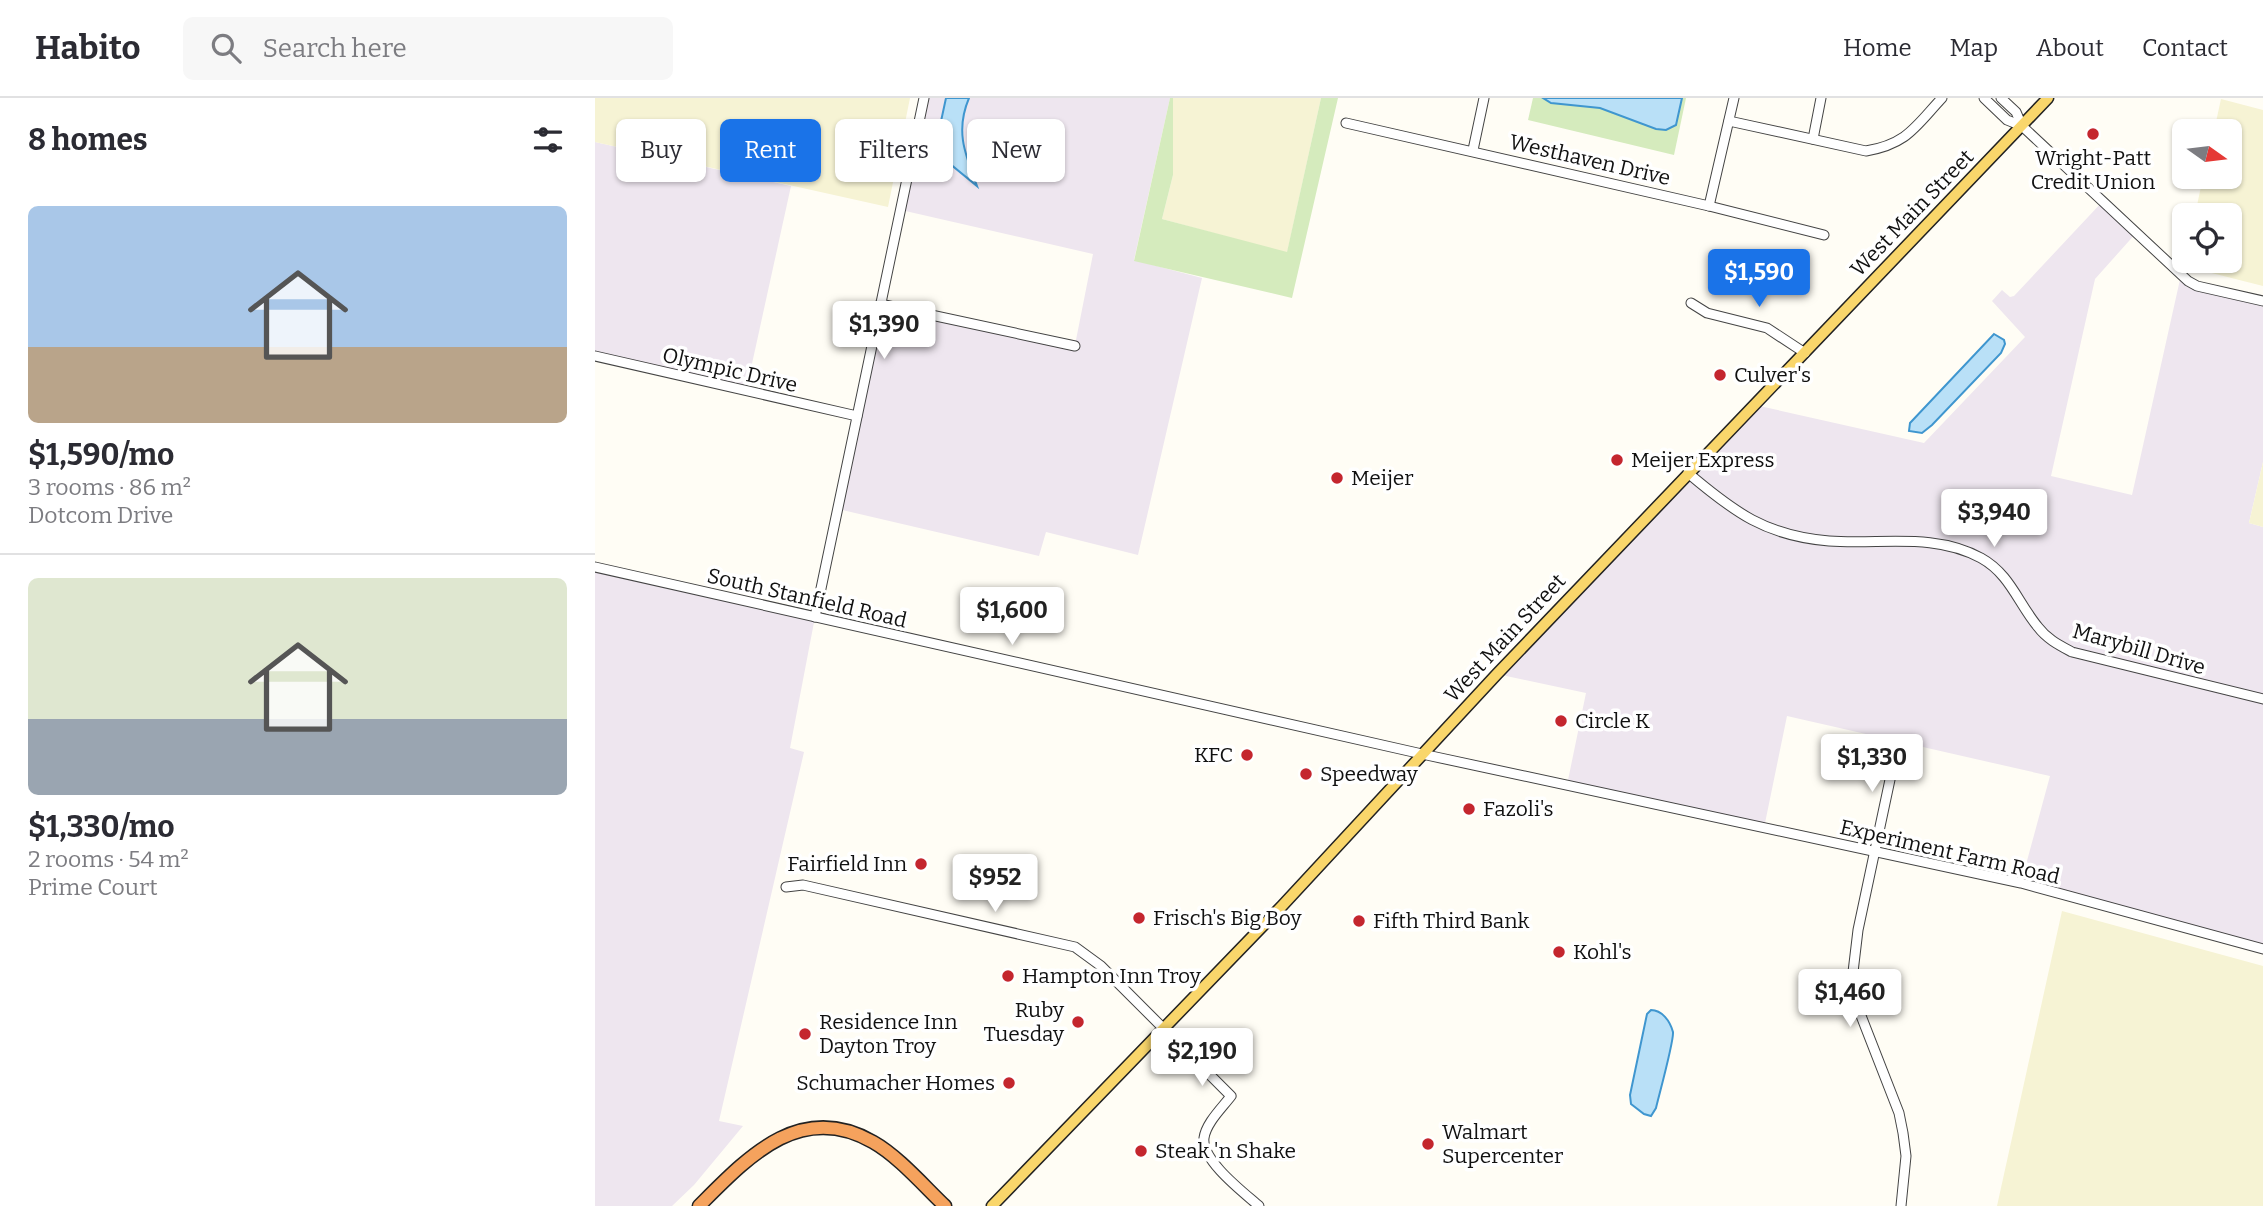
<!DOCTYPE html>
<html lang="en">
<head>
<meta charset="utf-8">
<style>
  :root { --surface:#fff; --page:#f7f7f7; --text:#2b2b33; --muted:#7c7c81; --line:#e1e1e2; --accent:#1a73e8 }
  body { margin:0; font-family:Bitter,serif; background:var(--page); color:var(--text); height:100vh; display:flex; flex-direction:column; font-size:26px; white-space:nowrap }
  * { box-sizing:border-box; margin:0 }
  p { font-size:23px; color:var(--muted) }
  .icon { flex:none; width:38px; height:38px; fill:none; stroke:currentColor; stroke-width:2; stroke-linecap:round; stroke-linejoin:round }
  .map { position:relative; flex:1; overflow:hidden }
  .panel { display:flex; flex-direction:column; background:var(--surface); width:595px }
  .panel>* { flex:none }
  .hud { position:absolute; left:21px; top:21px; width:665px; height:63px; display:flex; gap:14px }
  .needle { width:46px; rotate:104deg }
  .buttons { position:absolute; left:1577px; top:21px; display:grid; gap:14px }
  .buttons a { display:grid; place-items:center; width:70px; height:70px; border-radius:10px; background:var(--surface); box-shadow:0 2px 5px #0004; font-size:35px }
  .price { position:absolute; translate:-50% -60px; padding:0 16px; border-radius:7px; background:#fff; color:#222; font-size:23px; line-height:46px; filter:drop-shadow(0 2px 4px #0008) }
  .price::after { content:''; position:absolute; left:50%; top:42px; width:21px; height:16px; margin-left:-10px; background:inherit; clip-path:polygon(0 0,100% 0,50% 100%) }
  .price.active { background:var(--accent); color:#fff }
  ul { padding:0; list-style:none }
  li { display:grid; align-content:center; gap:14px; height:371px; padding:0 28px }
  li+li { border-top:2px solid var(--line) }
  li span { display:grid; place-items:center; height:217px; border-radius:10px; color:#555 }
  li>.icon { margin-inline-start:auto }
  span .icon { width:126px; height:126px; fill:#fffc; stroke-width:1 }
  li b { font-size:30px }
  h2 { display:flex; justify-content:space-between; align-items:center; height:84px; padding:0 28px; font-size:30px }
  .chip { padding:0 24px; border-radius:10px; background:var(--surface); box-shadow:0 2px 5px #0004; font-size:24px; line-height:63px }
  .chip.active { background:var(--accent); color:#fff }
  header { display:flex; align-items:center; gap:42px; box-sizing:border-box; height:98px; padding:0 35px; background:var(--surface); border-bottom:2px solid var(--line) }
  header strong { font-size:33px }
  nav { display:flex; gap:38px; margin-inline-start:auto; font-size:24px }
  .search { width:490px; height:63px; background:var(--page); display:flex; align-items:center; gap:18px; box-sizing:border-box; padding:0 24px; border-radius:10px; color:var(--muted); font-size:26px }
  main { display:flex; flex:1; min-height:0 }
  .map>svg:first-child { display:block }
  .industrial { fill:#eee6ef }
  .farmland { fill:#f6f3d4 }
  .green { fill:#d5ebbd }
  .water { fill:#b9e0f7; stroke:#3f96cf; stroke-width:2 }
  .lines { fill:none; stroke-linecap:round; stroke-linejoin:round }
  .minor-casing { stroke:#444; stroke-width:11 }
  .major-casing { stroke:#222; stroke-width:13 }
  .highway-casing { stroke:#222; stroke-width:15 }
  .minor { stroke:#fff; stroke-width:9 }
  .major { stroke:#f9d66b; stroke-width:10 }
  .highway { stroke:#f5a25d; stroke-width:12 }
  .poi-dot { fill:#c4262e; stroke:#fff; stroke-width:2.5 }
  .labels { text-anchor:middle; stroke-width:7; stroke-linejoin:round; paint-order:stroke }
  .poi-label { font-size:21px; fill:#111; stroke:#fff; text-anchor:start }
  .street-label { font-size:21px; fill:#111; stroke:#fff }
</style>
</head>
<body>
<header>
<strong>Habito</strong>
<div class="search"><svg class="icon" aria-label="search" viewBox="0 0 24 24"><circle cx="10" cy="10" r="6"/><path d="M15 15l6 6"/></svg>Search here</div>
<nav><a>Home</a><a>Map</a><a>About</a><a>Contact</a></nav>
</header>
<main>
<section class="panel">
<h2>8 homes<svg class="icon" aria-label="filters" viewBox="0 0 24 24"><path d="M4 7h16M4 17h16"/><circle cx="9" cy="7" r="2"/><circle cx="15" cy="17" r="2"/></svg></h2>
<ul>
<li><span style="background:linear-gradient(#a9c7e8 65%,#b9a48a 0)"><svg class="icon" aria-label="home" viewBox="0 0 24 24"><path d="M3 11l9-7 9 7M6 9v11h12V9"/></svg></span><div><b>$1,590/mo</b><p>3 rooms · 86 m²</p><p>Dotcom Drive</p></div></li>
<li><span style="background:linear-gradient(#dfe7d0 65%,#9aa5b1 0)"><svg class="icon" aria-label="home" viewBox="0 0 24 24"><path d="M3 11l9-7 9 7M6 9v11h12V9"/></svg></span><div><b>$1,330/mo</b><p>2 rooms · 54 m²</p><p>Prime Court</p></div></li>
</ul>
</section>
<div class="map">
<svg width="1668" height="1108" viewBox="0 0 1668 1108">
  <rect width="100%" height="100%" fill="#fffdf5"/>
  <g class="industrial">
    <path d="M329,0h246l-36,162 68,18 -64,277 -92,-23 -7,24 -201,-47 42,-205 195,41 18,-91 -192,-44z"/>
    <path d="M0,44l196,44 -45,205 -151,-35z"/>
    <path d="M1508,103l34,31 -42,47 -44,197 81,19 49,-220 7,6 75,20v161l-14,61 14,4v422l-242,-66 29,-107 -263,-60 -23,112 -197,-43 19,-92 -89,-19 258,-269 169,38 101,-106 -33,-36 10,-11 8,7 4,-1z"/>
    <path d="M0,469l220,50 -25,131 14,4 -85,369 24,5 -49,59 -22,21h-77z"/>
  </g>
  <g class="farmland">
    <path d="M0,0h315l-22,109 -293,-65z"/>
    <path d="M578,0h148l-34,155 -125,-34 11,-44z"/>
    <path d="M1626,1l42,11v176l-79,-20 1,-5h44v-46h-34l8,-38h26v-46h-15z"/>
    <path d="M1668,364v65l-14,-4z"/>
    <path d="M1467,813l201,55v240h-266z"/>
  </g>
  <g class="green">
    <path d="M575,0h3v77l-11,44 125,33 34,-154h17l-46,200 -158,-37z"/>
    <path d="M938,0h153l-12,57 -146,-35z"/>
  </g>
  <g class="water">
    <path d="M351,0h23c-14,33 -4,56 8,88l-39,-32 -3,-5z"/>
    <path d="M948,0h139l-6,27 -10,5 -10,-1 -56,-21 -49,-5z"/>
    <path d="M1399,236l10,6 1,4 -4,9 -69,72 -10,8 -13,-2 1,-8z"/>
    <path d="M1056,912c11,0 19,11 22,22 1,9 -14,63 -17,76l-5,8 -7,-2 -13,-10 -1,-9 17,-81z"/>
  </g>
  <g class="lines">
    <defs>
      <g id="minor">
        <path d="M1389,0l23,22 15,6"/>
        <path d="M1406,0l15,14 6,14 166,155 9,5 66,15"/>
        <path d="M1134,23l137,30c41,-7 49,-24 76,-53"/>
        <path d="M751,25l363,83 115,29"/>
        <path d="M1218,41l8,-41"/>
        <path d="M878,52l11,-52"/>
        <path d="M1114,108l25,-108"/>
        <path d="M1096,205l16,10 60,15 38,25"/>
        <path d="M285,206l195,42"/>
        <path d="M0,258l262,60"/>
        <path d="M1093,375c46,39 78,63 141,68 51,4 105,-9 152,17 29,16 37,45 57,69 9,12 21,18 34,25l191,47"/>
        <path d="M0,469l827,187 599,129 242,66"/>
        <path d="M220,519l109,-519"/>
        <path d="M1303,644l-40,188 -5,42 5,36 41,105 4,20 3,23 -5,50"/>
        <path d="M191,789l17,-2 272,62 26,19 130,130c-9,12 -25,27 -27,42 -3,22 39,54 55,68"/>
      </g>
      <path id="major" d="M397,1108l290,-300 215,-232 551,-576"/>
      <path id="highway" d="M104,1108c48,-48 101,-106 174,-64 25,14 51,44 72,64"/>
    </defs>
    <use href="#minor" class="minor-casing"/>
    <use href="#major" class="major-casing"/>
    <use href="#highway" class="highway-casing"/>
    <use href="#minor" class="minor"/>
    <use href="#major" class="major"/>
    <use href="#highway" class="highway"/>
  </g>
  <g class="poi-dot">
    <circle cx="1498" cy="36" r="7"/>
    <circle cx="1125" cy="277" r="7"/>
    <circle cx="1022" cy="362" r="7"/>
    <circle cx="742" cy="380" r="7"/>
    <circle cx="966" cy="623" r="7"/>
    <circle cx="652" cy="657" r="7"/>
    <circle cx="711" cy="676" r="7"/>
    <circle cx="874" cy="711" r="7"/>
    <circle cx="326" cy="766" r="7"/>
    <circle cx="544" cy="820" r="7"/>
    <circle cx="764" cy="823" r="7"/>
    <circle cx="964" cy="854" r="7"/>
    <circle cx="413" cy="878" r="7"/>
    <circle cx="483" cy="924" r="7"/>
    <circle cx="210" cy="936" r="7"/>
    <circle cx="414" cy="985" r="7"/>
    <circle cx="833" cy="1046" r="7"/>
    <circle cx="546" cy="1053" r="7"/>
  </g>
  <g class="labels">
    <g class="poi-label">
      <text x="1498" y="67" text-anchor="middle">Wright-Patt<tspan x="1498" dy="24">Credit Union</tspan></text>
      <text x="1139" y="284">Culver's</text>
      <text x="1036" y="369">Meijer Express</text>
      <text x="756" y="387">Meijer</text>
      <text x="980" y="630">Circle K</text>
      <text x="638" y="664" text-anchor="end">KFC</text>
      <text x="725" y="683">Speedway</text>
      <text x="888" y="718">Fazoli's</text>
      <text x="312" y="773" text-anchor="end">Fairfield Inn</text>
      <text x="558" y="827">Frisch's Big Boy</text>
      <text x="778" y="830">Fifth Third Bank</text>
      <text x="978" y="861">Kohl's</text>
      <text x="427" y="885">Hampton Inn Troy</text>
      <text x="469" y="919" text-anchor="end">Ruby<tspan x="469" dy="24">Tuesday</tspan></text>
      <text x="224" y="931">Residence Inn<tspan x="224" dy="24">Dayton Troy</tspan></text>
      <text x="400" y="992" text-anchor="end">Schumacher Homes</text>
      <text x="847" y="1041">Walmart<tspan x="847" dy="24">Supercenter</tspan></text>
      <text x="560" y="1060">Steak 'n Shake</text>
    </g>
    <g class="street-label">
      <text transform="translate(995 62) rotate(13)" y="7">Westhaven Drive</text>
      <text transform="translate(1317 115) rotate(-46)" y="7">West Main Street</text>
      <text transform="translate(135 272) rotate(13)" y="7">Olympic Drive</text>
      <text transform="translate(212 500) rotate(13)" y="7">South Stanfield Road</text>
      <text transform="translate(910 540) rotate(-47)" y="7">West Main Street</text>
      <text transform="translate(1544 551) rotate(16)" y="7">Marybill Drive</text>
      <text transform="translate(1355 754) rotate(13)" y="7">Experiment Farm Road</text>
    </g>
  </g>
</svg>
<div class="buttons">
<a><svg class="needle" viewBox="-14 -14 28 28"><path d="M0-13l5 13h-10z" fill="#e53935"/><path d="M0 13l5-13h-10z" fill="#7c7c81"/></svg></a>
<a><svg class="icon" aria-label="locate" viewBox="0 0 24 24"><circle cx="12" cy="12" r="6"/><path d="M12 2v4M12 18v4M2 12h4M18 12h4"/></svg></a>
</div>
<b class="price active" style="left:1164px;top:211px">$1,590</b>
<b class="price" style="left:289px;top:263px">$1,390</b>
<b class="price" style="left:1399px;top:451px">$3,940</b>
<b class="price" style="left:417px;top:549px">$1,600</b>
<b class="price" style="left:1277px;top:696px">$1,330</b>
<b class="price" style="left:400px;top:816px">$952</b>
<b class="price" style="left:1255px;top:931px">$1,460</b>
<b class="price" style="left:607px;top:990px">$2,190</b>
<div class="hud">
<a class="chip">Buy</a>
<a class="chip active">Rent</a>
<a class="chip">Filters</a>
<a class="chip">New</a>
</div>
</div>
</main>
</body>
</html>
